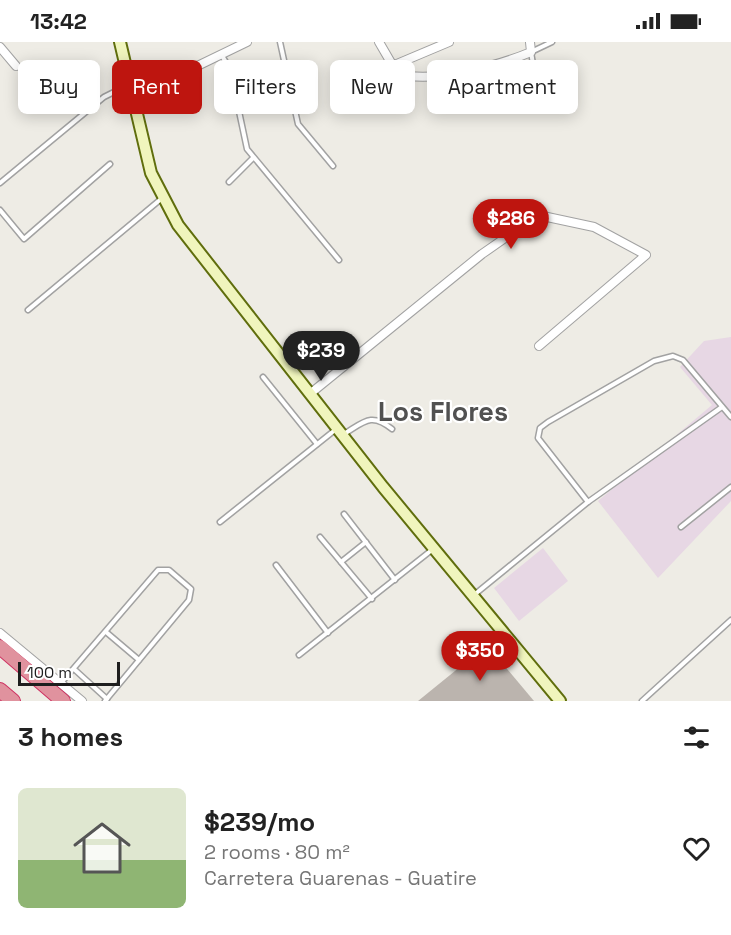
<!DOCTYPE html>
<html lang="en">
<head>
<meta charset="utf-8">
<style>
  :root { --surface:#fff; --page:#f6f6f6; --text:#222; --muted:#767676; --line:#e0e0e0; --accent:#be150f }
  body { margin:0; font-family:"Space Grotesk",sans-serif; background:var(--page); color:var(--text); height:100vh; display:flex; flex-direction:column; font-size:22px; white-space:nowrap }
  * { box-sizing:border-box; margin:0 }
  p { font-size:20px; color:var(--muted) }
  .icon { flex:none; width:33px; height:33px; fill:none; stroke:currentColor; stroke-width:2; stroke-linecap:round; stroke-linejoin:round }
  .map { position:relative; height:659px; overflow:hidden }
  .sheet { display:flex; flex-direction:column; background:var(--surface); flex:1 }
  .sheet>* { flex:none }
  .banner { position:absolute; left:18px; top:18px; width:696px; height:54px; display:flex; gap:12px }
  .scale { position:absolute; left:18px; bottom:15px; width:102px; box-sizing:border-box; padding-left:6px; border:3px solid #1e1e1e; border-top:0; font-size:16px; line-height:21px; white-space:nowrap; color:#1e1e1e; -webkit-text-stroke:4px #fff; paint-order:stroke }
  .price { position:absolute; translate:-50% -51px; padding:0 14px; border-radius:21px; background:var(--accent); color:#fff; font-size:20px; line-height:39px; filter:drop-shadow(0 2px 3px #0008) }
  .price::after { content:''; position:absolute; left:50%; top:36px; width:18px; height:14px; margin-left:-9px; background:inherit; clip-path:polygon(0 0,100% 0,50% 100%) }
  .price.active { background:#222; color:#fff }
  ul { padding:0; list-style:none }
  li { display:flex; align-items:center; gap:18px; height:150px; padding:0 18px }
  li+li { border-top:2px solid var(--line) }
  li span { display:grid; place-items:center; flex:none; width:168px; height:120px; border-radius:9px; color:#555 }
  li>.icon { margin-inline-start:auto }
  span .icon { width:72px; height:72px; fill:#fffc; stroke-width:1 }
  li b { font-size:26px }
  h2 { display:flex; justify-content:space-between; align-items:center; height:72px; padding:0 18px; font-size:26px }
  .pill { padding:0 21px; border-radius:9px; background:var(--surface); box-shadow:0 3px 15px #0003; font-size:21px; line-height:54px }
  .pill.active { background:var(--accent); color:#fff }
  .status { display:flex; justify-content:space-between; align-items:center; height:42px; padding:0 30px; background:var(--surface); direction:ltr }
  .status svg { height:16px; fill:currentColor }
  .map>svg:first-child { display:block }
  .industrial { fill:#e7d7e4 }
  .building { fill:#bbb4ae }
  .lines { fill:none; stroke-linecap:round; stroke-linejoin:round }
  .lane-casing { stroke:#a2a2a2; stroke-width:7 }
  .street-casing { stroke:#a2a2a2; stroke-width:10 }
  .secondary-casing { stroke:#606e0d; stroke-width:14 }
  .highway-casing { stroke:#ce3161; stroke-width:16 }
  .lane { stroke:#fff; stroke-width:4 }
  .street { stroke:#fff; stroke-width:8 }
  .secondary { stroke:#f0f5bd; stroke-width:10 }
  .highway { stroke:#e0929e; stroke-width:14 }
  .labels { text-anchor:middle; stroke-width:4.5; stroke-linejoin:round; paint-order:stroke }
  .district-label { font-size:27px; font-weight:bold; fill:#515151; stroke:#fff }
</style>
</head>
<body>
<div class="status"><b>13:42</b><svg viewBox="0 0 49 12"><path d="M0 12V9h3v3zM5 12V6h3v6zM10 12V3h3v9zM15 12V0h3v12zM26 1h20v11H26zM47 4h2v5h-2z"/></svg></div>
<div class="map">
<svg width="731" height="659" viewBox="0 0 731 659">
  <rect width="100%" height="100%" fill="#eeece5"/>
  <g class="industrial">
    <path d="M731,295v164l-73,77 -60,-77 114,-96 -32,-38 24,-26z"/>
    <path d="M543,506l25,33 -49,40 -25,-33z"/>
  </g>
  <path class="building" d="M487,603l47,56h-116z"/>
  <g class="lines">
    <defs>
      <g id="lane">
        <path d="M280,0l18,82 35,42"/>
        <path d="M221,12l9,15 17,80 92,111"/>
        <path d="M456,62l81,-16 -6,-36 21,-10"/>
        <path d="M229,140l24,-24"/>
        <path d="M0,141l104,-86 24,-12"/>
        <path d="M0,168l24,29 86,-75"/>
        <path d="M28,268l133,-111"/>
        <path d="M263,335l54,67"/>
        <path d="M344,392c20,-12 27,-22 48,-5"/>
        <path d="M588,460l-50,-64 2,-10 8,-6 106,-61 19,-5 10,4 48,57"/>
        <path d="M344,472l51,66"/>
        <path d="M220,480l115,-92"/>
        <path d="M681,485l50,-40"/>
        <path d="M320,495l52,62"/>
        <path d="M341,520l25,-20"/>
        <path d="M276,523l52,68"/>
        <path d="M474,553l114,-93 134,-95"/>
        <path d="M106,590l33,28"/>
        <path d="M299,613l134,-106"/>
        <path d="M74,627l33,30"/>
        <path d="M61,641l97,-113h11l22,19 -2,11 -84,101"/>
        <path d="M642,659l89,-81"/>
      </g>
      <g id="street">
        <path d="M379,0l18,31c33,12 103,-8 134,-21l-1,-10"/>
        <path d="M0,5l16,19"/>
        <path d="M392,24l57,-24"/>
        <path d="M130,53l26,-9 91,-44"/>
        <path d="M311,351l171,-139 56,-39 56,12 52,28 -107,91"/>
        <path d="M0,591l82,68"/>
      </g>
      <path id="secondary" d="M120,0l31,131 27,52 205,262 177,214"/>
      <g id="highway">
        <path d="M0,605l63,54"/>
        <path d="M0,648l13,11"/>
      </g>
    </defs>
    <use href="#lane" class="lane-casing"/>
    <use href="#street" class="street-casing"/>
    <use href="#secondary" class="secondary-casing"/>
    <use href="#highway" class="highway-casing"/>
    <use href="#lane" class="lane"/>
    <use href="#street" class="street"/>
    <use href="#secondary" class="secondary"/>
    <use href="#highway" class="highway"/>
  </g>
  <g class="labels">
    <g class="district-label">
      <text x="443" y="379">Los Flores</text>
    </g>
  </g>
</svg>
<div class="scale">100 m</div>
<b class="price" style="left:511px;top:208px">$286</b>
<b class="price active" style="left:321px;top:340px">$239</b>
<b class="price" style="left:480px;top:640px">$350</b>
<div class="banner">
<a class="pill">Buy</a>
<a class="pill active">Rent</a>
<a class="pill">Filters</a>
<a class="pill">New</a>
<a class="pill">Apartment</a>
</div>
</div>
<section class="sheet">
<h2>3 homes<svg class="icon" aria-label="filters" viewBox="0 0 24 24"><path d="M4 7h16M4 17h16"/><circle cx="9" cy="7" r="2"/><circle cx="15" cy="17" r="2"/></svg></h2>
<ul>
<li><span style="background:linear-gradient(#dfe7d0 60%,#8fb573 0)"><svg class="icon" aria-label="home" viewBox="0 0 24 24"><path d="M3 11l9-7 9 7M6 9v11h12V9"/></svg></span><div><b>$239/mo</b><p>2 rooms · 80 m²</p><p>Carretera Guarenas - Guatire</p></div><svg class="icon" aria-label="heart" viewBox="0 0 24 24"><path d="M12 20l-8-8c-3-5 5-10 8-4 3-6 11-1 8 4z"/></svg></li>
</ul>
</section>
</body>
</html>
